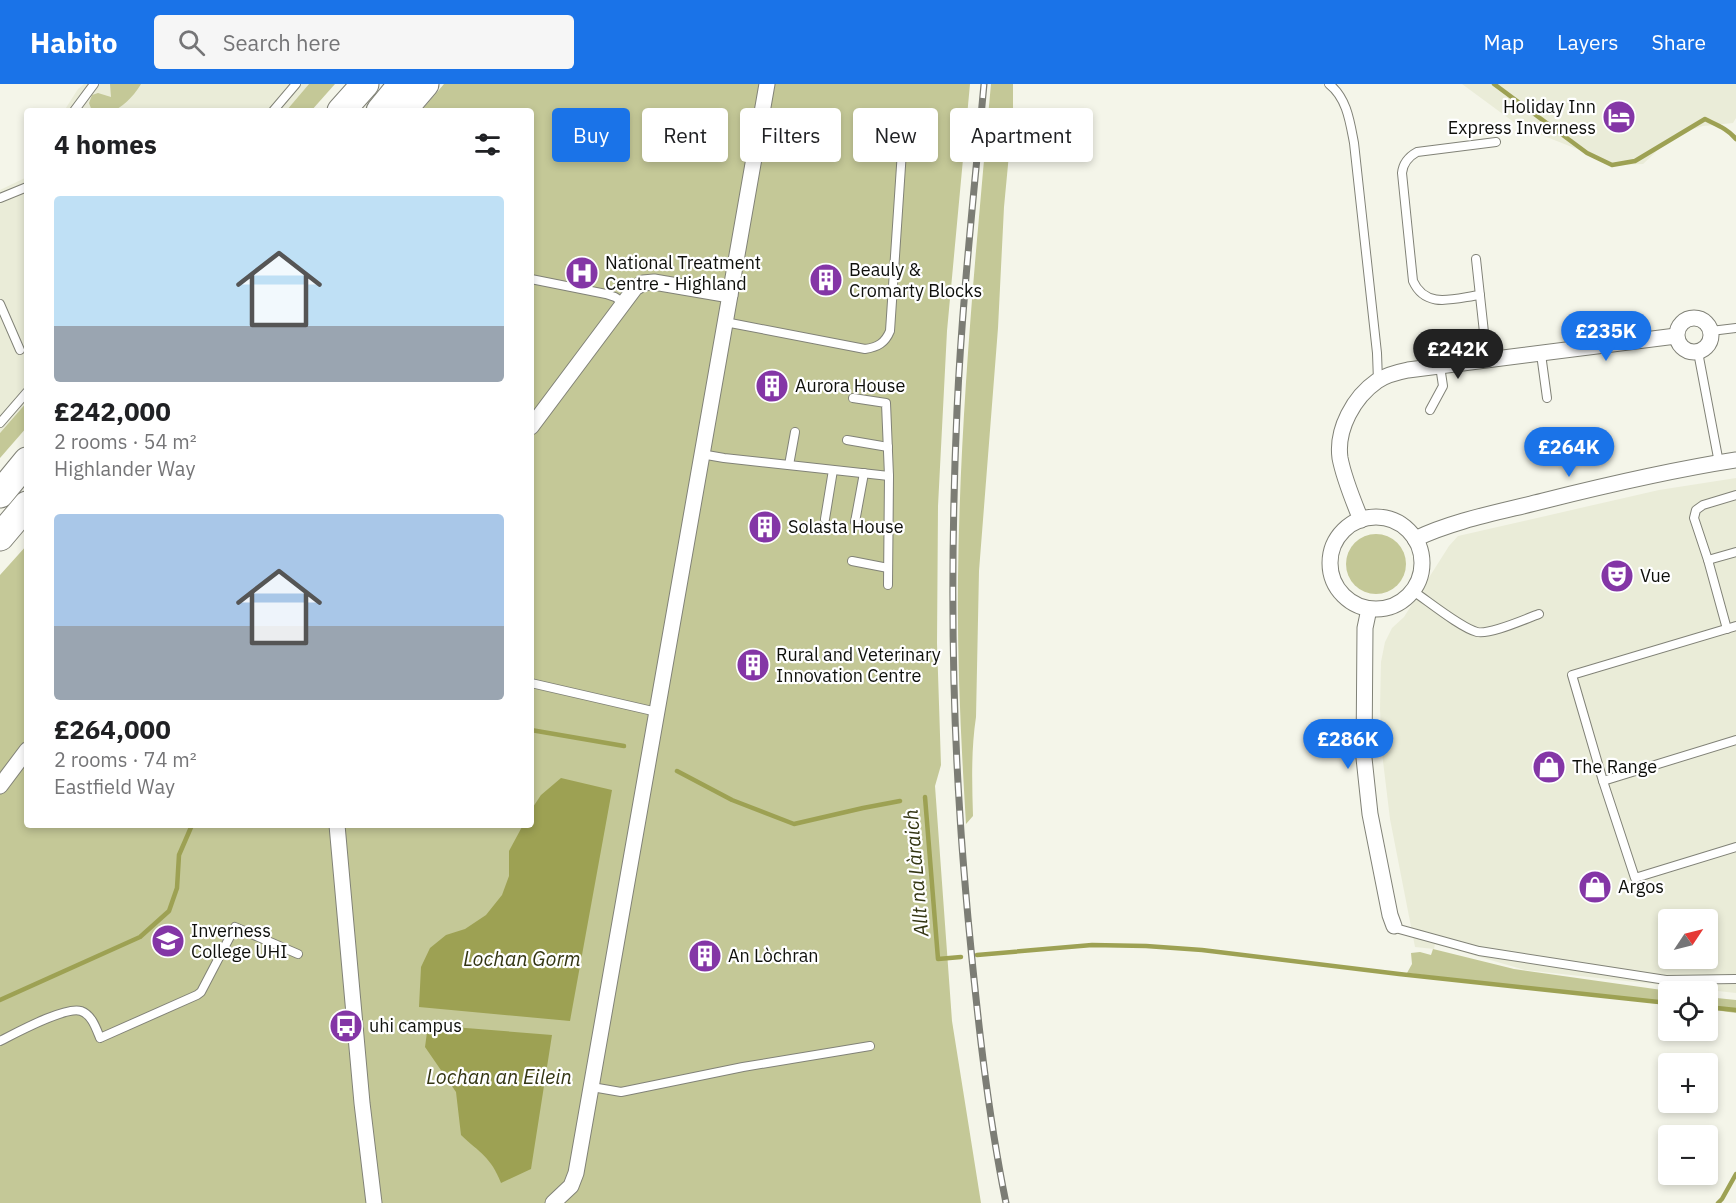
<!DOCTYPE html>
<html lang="en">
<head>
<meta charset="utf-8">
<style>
  :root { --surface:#fff; --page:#f6f6f6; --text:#202124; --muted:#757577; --accent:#1a73e8 }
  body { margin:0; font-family:"IBM Plex Sans",sans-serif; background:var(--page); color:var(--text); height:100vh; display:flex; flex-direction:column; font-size:22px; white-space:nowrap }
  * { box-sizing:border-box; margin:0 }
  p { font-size:20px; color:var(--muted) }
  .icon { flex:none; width:33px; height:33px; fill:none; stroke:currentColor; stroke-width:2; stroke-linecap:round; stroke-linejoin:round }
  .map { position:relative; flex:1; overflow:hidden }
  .details { position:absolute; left:24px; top:24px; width:510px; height:720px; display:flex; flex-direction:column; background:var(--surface); border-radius:6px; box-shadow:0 3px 9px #0003 }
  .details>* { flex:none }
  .hud { position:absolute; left:552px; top:24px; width:570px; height:54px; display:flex; gap:12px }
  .needle { width:39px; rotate:55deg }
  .fabs { position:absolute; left:1658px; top:825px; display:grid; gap:12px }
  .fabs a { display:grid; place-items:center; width:60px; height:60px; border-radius:6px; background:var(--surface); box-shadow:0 3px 9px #0003; font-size:30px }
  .price { position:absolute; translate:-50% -51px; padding:0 14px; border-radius:21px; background:var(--accent); color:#fff; font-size:20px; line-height:39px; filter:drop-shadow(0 2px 3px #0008) }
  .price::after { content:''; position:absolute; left:50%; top:36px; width:18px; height:14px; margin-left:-9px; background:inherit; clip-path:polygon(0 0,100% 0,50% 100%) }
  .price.selected { background:#222; color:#fff }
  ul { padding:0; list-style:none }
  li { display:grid; align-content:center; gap:12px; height:318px; padding:0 30px }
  li span { display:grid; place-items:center; height:186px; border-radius:6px; color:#555 }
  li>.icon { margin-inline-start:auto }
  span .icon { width:108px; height:108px; fill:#fffc; stroke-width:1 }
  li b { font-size:26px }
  h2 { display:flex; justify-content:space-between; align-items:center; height:72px; padding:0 30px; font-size:26px }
  .chip { padding:0 21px; border-radius:6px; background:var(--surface); box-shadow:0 3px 9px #0003; font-size:21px; line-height:54px }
  .chip.selected { background:var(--accent); color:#fff }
  header { display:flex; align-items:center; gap:36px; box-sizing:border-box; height:84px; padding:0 30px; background:var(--accent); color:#fff }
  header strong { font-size:28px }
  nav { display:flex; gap:33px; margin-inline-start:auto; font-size:21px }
  .search { width:420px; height:54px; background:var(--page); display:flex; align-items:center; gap:15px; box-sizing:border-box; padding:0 21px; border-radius:6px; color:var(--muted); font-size:22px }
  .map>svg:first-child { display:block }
  .built { fill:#eaecd8; fill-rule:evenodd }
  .green { fill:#c4c897 }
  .water { fill:#9da153 }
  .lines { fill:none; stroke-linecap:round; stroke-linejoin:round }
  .stream { stroke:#9da153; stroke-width:4.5 }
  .lane-casing { stroke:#818277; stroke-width:10 }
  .street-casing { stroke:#818277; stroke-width:17 }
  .highway-casing { stroke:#818277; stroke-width:29 }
  .lane { stroke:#fff; stroke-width:8 }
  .street { stroke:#fff; stroke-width:15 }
  .highway { stroke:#fff; stroke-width:27 }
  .rail-casing { stroke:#7c7d75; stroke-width:7 }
  .rail { stroke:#fff; stroke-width:4.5; stroke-dasharray:14; stroke-linecap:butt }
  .labels { text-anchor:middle; stroke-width:4.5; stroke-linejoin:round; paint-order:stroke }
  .poi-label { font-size:18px; fill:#0e0f0b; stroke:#fff; text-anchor:start }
  .water-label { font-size:20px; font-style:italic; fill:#333512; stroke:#fff }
</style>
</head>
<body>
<header>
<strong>Habito</strong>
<div class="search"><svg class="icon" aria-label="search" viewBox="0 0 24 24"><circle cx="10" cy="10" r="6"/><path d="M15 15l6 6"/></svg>Search here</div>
<nav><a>Map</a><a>Layers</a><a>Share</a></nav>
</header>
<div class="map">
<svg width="1736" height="1119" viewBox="0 0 1736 1119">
  <rect width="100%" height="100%" fill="#f4f5e9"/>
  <g class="built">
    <path d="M84,0h225l-23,27h-222l14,-22z"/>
    <path d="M1462,0h274v34l-3,5 -30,3 -29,9 -31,29 -27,1 -22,-7 -7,-5 -68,-27z"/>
    <path d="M27,93v225l-27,31v-243z"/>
    <path d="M1736,394v515l-211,-23 -90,-26 -1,5 -19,-2 -25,-128 -8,-66 -2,-44 1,-47 4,-20 7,-14 12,-11 45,-71 9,-10 201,-46zM1668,836h39v38h-39z"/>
  </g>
  <g class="green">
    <path d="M110,0h31c-5,9 -18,24 -29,27 -6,1 -14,0 -20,0l-3,-8 3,-8 6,-2 13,4z"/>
    <path d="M309,0h26l-24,27h-25z"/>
    <path d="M444,0h526l-23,247 -9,175 -1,137 4,122 -6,21 17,235 29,182h-981v-628l27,-30v280h504v-714h-110z"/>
    <path d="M991,0h22v28l-9,95 -6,121 -19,243 -3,146c-5,33 -4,66 -3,99l-7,8c-5,-82 -9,-164 -8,-246 2,-165 18,-330 33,-494z"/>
    <path d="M27,318v25l-27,31v-25z"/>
    <circle cx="1376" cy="480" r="30"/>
    <path d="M1433,865l81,20 155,22 -1,13 -261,-31 5,-9 -1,-11 9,-1 11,3z"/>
    <path d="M1707,913l29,3v13l-29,-4z"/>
  </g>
  <g class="water">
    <path d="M561,694l51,12 -42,231 -151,-14 2,-40 9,-19 16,-13 19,-6 21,-14 16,-20 7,-19v-25l14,-26h8v-15l10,-15z"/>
    <path d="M428,941l124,10 -21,134 -30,14c-10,-26 -21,-30 -40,-48l-5,-43 -31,-45z"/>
  </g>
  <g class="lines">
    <g class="stream">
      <path d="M1494,0l93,69 25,12 23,-4 70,-42c12,6 23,10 31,20"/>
      <path d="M531,646l93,16"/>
      <path d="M677,687l55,29 62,24 69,-16 37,-7"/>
      <path d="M925,713l13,162 23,-2"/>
      <path d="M977,871l115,-10 54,1 56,4 197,24 269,29"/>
      <path d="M0,916l140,-63 29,-26 8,-23 2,-33 13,-30"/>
      <path d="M1707,923l29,3"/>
      <path d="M1718,1119l4,-4 14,-25"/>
    </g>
    <defs>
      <g id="lane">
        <path d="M1329,0c18,14 21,38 25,59l23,210 1,28"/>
        <path d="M74,27l20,-27"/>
        <path d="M273,27l23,-27"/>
        <path d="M870,55l32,7"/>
        <path d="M0,114l27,-11"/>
        <path d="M1476,175l11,101"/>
        <path d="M531,195l75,15 9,3 9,6"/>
        <path d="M1480,211c-25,3 -54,15 -67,-14l-11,-108c1,-10 6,-16 15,-21l79,-10"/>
        <path d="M0,220l20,46"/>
        <path d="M725,238l140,27c13,-2 20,-6 25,-18l14,-210"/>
        <path d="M1711,247l25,-3"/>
        <path d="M1698,268l21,111"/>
        <path d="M1541,270l6,44"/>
        <path d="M1430,326l13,-24 -3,-20"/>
        <path d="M0,339l27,-31"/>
        <path d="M847,356l41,7"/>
        <path d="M701,370l23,4 165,18 -3,-73 -33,-5"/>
        <path d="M789,381l6,-33"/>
        <path d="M825,435l8,-49"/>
        <path d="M855,438l9,-49"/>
        <path d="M1708,476l-14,-42 2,-8 7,-5 33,-10"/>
        <path d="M852,477l36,7"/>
        <path d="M888,501l1,-109"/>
        <path d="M1413,507c15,10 48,37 64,41 13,3 48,-13 62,-18"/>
        <path d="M1736,542l-164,49 31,106 32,97 101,-31"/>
        <path d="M1727,545l-19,-69 28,-8"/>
        <path d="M531,599l126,29"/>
        <path d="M1603,697l133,-41"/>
        <path d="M1394,842l5,3 80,22 187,29 70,-1"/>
        <path d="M0,957c16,-8 65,-35 81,-30 11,4 15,17 19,27l97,-43 4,-3 34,-65 63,27"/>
        <path d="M592,1003l29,5 122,-25 127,-21"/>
      </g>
      <g id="street">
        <circle cx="1694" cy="251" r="17"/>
        <path d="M531,343l104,-139 8,-5 11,-1 76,13"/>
        <circle cx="1376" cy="479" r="46"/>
        <path d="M1361,436c-8,-20 -17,-41 -21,-62 -4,-29 14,-61 37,-77 9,-6 21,-9 31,-11l268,-34"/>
        <path d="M1415,455c40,-19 85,-27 128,-38 64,-16 128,-31 193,-41"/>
        <path d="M1369,525l-4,19 -1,130 6,56 20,101 4,11"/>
        <path d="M0,702l27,-36"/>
        <path d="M337,741l25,278 12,100"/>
        <path d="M553,1119l18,-17 5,-13 191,-1089"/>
      </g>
      <g id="highway">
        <path d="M341,27l24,-27"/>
        <path d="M380,27l22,-27"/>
        <path d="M402,27l23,-27"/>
        <path d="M0,410l27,-33"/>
        <path d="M0,453l27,-32"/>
      </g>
    </defs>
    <use href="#lane" class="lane-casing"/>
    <use href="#street" class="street-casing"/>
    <use href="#highway" class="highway-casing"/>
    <use href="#lane" class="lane"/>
    <use href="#street" class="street"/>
    <use href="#highway" class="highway"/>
    <defs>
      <path id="rail" d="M984,0c-10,109 -22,217 -27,326 -6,136 -6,271 3,406 2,34 5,68 8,102 9,95 19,191 38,285"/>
    </defs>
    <use href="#rail" class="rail-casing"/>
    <use href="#rail" class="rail"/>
  </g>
  <defs>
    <symbol id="hotel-disc" viewBox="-11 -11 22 22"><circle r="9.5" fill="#8436a6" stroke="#fff"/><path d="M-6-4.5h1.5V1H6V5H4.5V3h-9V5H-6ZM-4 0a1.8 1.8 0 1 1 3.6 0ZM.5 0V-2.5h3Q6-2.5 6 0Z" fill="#fff"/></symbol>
    <symbol id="hospital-disc" viewBox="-11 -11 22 22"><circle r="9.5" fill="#8436a6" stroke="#fff"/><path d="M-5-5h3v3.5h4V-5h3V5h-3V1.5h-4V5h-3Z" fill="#fff"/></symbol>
    <symbol id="building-disc" viewBox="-11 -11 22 22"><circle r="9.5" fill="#8436a6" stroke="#fff"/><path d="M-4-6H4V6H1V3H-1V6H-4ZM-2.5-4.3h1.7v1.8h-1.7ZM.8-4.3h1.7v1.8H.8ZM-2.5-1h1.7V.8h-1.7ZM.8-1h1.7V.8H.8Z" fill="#fff"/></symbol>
    <symbol id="theatre-disc" viewBox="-11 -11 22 22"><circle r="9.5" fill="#8436a6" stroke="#fff"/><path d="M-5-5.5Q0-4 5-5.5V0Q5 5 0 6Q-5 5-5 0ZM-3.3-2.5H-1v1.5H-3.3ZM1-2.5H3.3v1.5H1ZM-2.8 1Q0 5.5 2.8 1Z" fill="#fff"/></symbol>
    <symbol id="shop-disc" viewBox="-11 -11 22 22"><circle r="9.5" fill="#8436a6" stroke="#fff"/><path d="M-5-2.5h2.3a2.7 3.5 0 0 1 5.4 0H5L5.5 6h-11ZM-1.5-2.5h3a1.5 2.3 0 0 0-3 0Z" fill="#fff"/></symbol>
    <symbol id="university-disc" viewBox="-11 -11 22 22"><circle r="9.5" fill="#8436a6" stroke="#fff"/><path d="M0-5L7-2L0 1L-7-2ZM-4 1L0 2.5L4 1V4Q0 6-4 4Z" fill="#fff"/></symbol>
    <symbol id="bus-disc" viewBox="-11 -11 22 22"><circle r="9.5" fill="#8436a6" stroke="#fff"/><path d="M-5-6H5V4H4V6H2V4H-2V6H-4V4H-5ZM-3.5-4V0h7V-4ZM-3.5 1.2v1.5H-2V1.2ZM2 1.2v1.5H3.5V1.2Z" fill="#fff"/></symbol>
  </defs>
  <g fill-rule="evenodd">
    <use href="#hotel-disc" x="1600" y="14" width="38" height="38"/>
    <use href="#hospital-disc" x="563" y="170" width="38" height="38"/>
    <use href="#building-disc" x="807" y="177" width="38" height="38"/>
    <use href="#building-disc" x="753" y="283" width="38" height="38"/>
    <use href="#building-disc" x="746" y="424" width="38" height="38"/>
    <use href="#theatre-disc" x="1598" y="473" width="38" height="38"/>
    <use href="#building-disc" x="734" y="562" width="38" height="38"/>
    <use href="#shop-disc" x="1530" y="664" width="38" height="38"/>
    <use href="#shop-disc" x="1576" y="784" width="38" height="38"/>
    <use href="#university-disc" x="149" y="838" width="38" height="38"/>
    <use href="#building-disc" x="686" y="853" width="38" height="38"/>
    <use href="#bus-disc" x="327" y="923" width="38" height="38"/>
  </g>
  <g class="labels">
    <g class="poi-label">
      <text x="1596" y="29" text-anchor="end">Holiday Inn<tspan x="1596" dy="21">Express Inverness</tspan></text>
      <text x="605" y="185">National Treatment<tspan x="605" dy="21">Centre - Highland</tspan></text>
      <text x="849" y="192">Beauly &amp;<tspan x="849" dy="21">Cromarty Blocks</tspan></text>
      <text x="795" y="308">Aurora House</text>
      <text x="788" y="449">Solasta House</text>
      <text x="1640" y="498">Vue</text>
      <text x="776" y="577">Rural and Veterinary<tspan x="776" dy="21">Innovation Centre</tspan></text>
      <text x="1572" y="689">The Range</text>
      <text x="1618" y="809">Argos</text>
      <text x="191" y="853">Inverness<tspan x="191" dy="21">College UHI</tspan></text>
      <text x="728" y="878">An Lòchran</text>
      <text x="369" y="948">uhi campus</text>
    </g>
    <g class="water-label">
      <text transform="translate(916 789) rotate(-95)" y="7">Allt na Làraich</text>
      <text x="522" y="882">Lochan Gorm</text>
      <text x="499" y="1000">Lochan an Eilein</text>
    </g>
  </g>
</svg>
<div class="fabs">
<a><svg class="needle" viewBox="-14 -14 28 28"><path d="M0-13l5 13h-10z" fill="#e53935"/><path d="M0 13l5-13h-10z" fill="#757577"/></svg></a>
<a><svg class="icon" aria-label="locate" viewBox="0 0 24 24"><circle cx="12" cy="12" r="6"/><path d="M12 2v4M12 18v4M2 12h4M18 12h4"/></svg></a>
<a>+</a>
<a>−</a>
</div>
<b class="price" style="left:1606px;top:278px">£235K</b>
<b class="price selected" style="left:1458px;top:296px">£242K</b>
<b class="price" style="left:1569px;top:394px">£264K</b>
<b class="price" style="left:1348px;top:686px">£286K</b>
<div class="hud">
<a class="chip selected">Buy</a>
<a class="chip">Rent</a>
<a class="chip">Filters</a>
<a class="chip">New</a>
<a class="chip">Apartment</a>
</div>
<section class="details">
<h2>4 homes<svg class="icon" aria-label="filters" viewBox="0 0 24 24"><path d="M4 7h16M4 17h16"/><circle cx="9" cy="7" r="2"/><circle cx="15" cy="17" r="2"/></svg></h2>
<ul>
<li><span style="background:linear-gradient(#bfe0f5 70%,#9aa5b1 0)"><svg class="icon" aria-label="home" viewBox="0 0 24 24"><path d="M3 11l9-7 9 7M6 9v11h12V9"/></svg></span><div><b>£242,000</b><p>2 rooms · 54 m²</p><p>Highlander Way</p></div></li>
<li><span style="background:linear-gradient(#a9c7e8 60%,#9aa5b1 0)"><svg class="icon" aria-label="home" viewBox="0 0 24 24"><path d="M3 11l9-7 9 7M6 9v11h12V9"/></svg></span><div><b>£264,000</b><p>2 rooms · 74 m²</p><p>Eastfield Way</p></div></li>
</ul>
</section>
</div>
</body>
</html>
